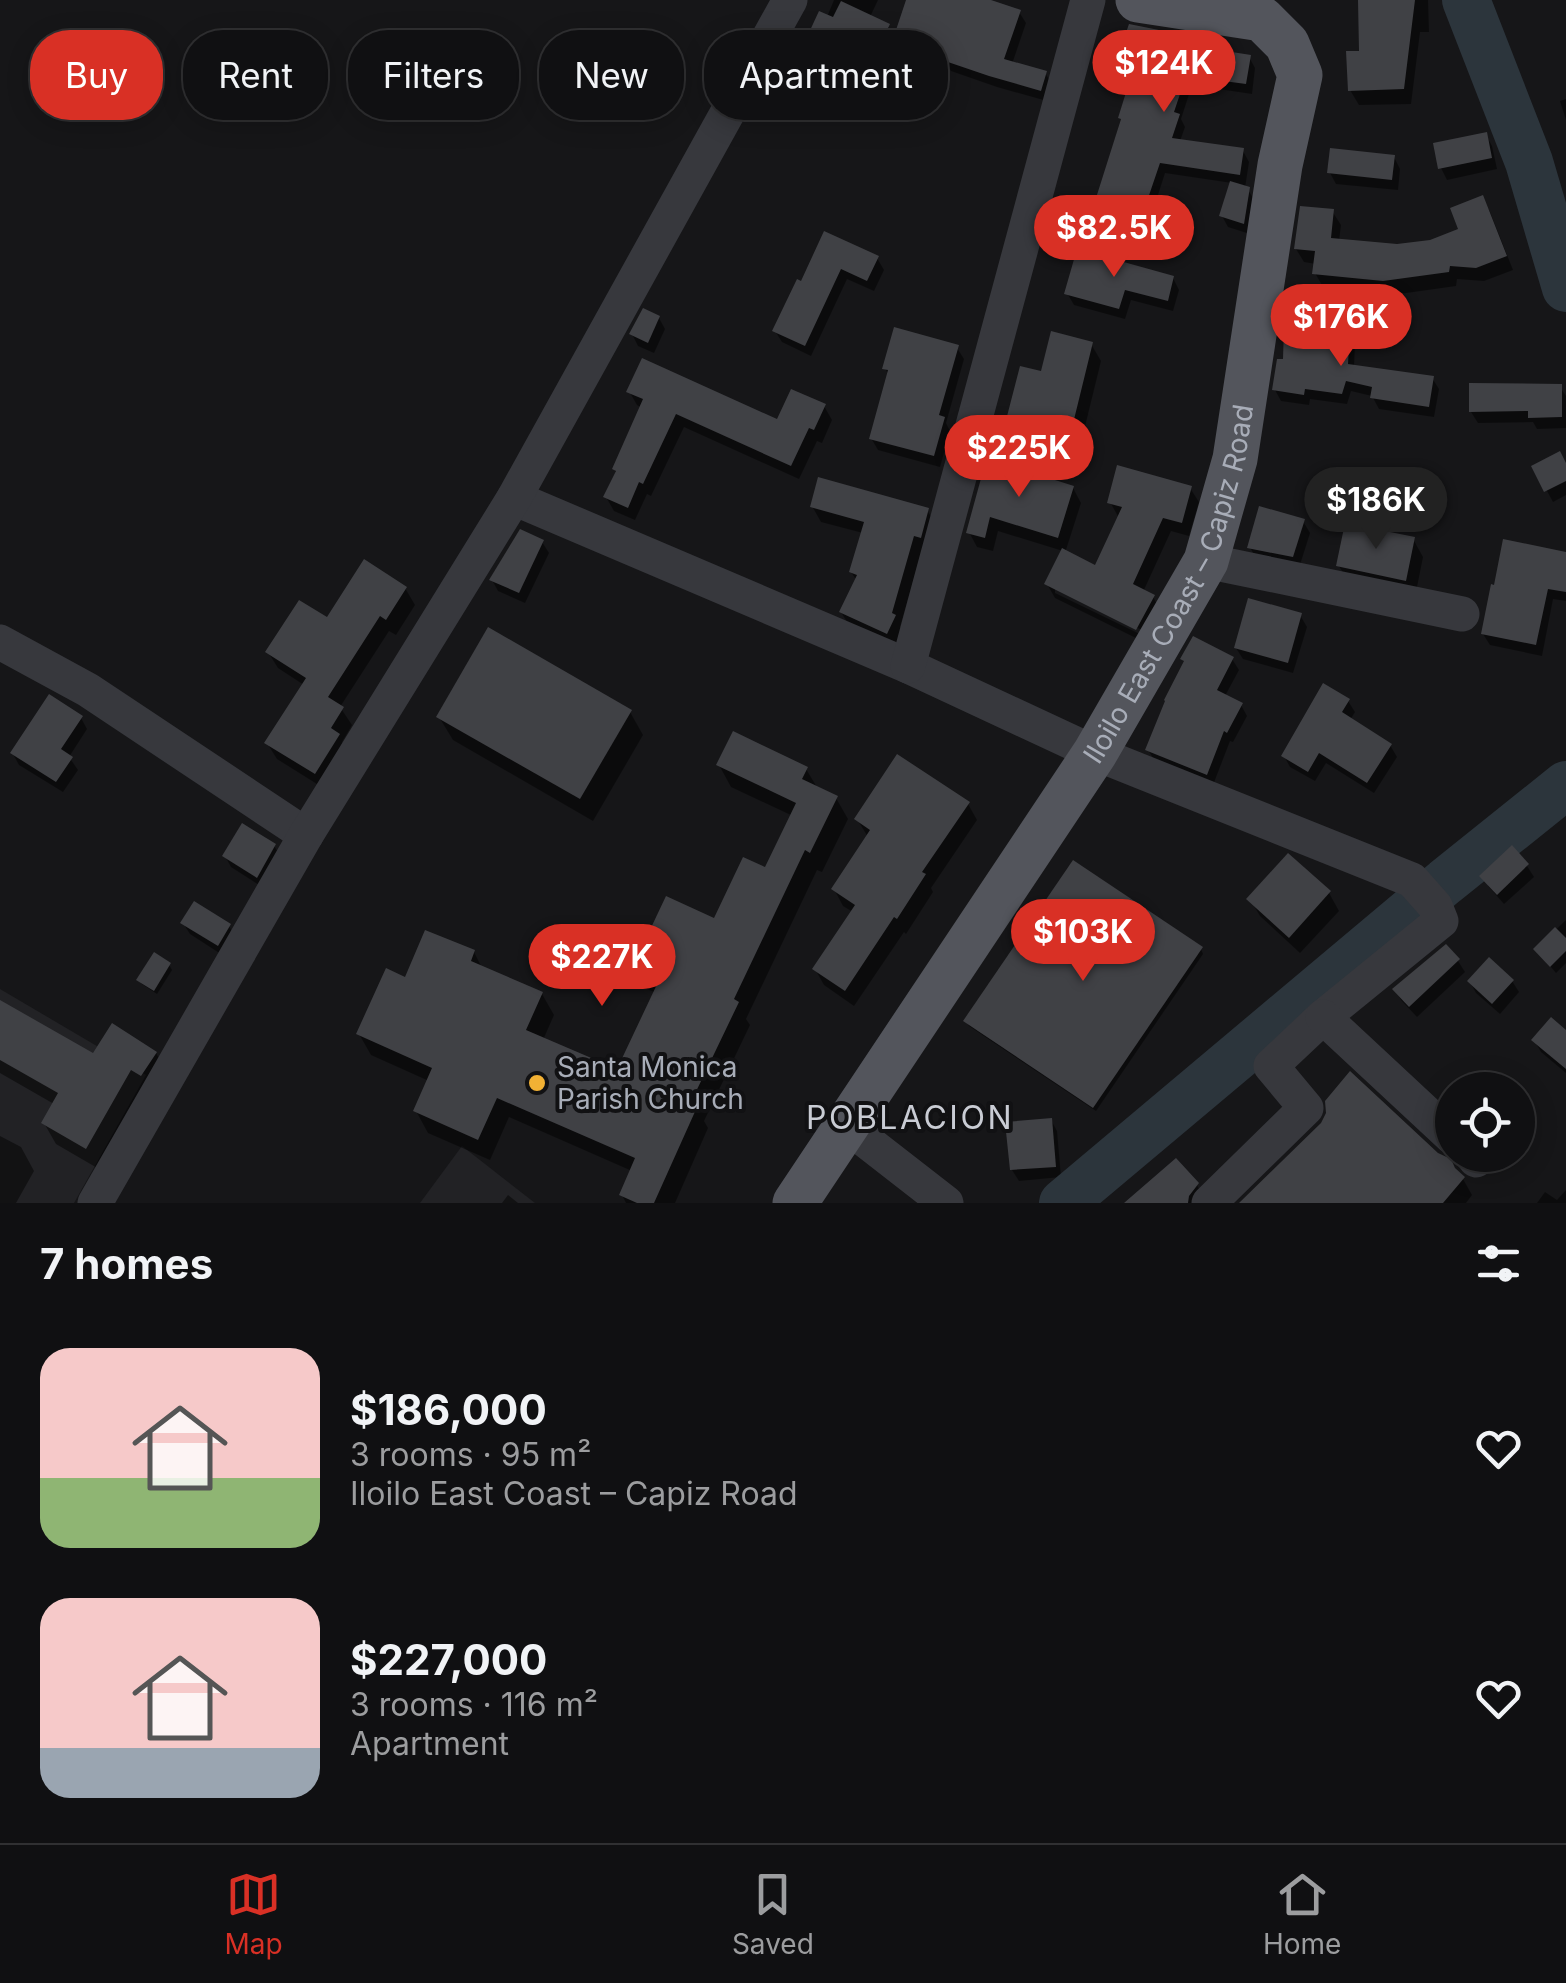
<!DOCTYPE html>
<html lang="en">
<head>
<meta charset="utf-8">
<style>
  :root { --surface:#101012; --page:#1e1e20; --text:#f1f3f6; --muted:#9c9d9f; --line:#303032; --accent:#d93025 }
  body { margin:0; font-family:Inter,sans-serif; background:var(--page); color:var(--text); height:100vh; display:flex; flex-direction:column; font-size:38px; white-space:nowrap }
  * { box-sizing:border-box; margin:0 }
  p { font-size:32px; color:var(--muted) }
  .icon { flex:none; width:55px; height:55px; fill:none; stroke:currentColor; stroke-width:2; stroke-linecap:round; stroke-linejoin:round }
  .map { position:relative; height:1203px; overflow:hidden }
  .sheet { display:flex; flex-direction:column; background:var(--surface); flex:1 }
  .sheet>* { flex:none }
  .hud { position:absolute; left:30px; top:30px; width:1000px; height:90px; display:flex; gap:20px }
  .tools { position:absolute; left:1435px; top:1072px; display:grid; gap:20px }
  .tools a { display:grid; place-items:center; width:100px; height:100px; border-radius:50%; background:var(--surface); box-shadow:0 5px 25px #0003,0 0 0 2px var(--line); font-size:50px }
  .price { position:absolute; translate:-50% -85px; padding:0 22px; border-radius:35px; background:var(--accent); color:#fff; font-size:32px; line-height:65px; filter:drop-shadow(0 2px 5px #0008) }
  .price::after { content:''; position:absolute; left:50%; top:60px; width:30px; height:22px; margin-left:-15px; background:inherit; clip-path:polygon(0 0,100% 0,50% 100%) }
  .price.active { background:#222; color:#fff }
  ul { padding:0; list-style:none }
  li { display:flex; align-items:center; gap:30px; height:250px; padding:0 40px }
  li span { display:grid; place-items:center; flex:none; width:280px; height:200px; border-radius:30px; color:#555 }
  li>.icon { margin-inline-start:auto }
  span .icon { width:120px; height:120px; fill:#fffc; stroke-width:1 }
  li b { font-size:42px }
  h2 { display:flex; justify-content:space-between; align-items:center; height:120px; padding:0 40px; font-size:42px }
  .pill { padding:0 35px; border-radius:40px; background:var(--surface); box-shadow:0 5px 25px #0003,0 0 0 2px var(--line); font-size:35px; line-height:90px }
  .pill.active { background:var(--accent); color:#fff }
  .tab-bar { display:flex; justify-content:space-around; align-items:center; height:140px; border-top:2px solid var(--line); background:var(--surface); font-size:28px; color:var(--muted) }
  .tab-bar a { display:grid; justify-items:center; gap:5px }
  .tab-bar .active { color:var(--accent) }
  .map>svg:first-child { display:block }
  .built { fill:#222225 }
  .shadow { fill:#0007; fill-rule:evenodd }
  .lines { fill:none; stroke-linecap:round; stroke-linejoin:round }
  .river { stroke:#2c353c; stroke-width:48 }
  .building { fill:#404145 }
  .minor { stroke:#37383d; stroke-width:35 }
  .major { stroke:#53555c; stroke-width:45 }
  .poi-dot { fill:#f2b134; stroke:#111113; stroke-width:4 }
  .labels { text-anchor:middle; stroke-width:8; stroke-linejoin:round; paint-order:stroke }
  .street-label { font-size:28px; fill:#a8adb8; stroke:#111113 }
  .poi-label { font-size:28px; fill:#a8adb8; stroke:#111113; text-anchor:start }
  .quarter-label { font-size:32px; letter-spacing:2.5px; fill:#c9ccd4; stroke:#111113 }
</style>
</head>
<body>
<div class="map">
<svg width="1566" height="1203" viewBox="0 0 1566 1203">
  <rect width="100%" height="100%" fill="#161618"/>
  <g class="built">
    <path d="M0,989l146,86 -72,128h-74z"/>
    <path d="M462,1146l73,57h-115z"/>
  </g>
  <g class="shadow">
    <path d="M834,0h44l-8,17 18,9 7,12 13,-38h75l36,12 7,11 -14,41 33,9 7,11 -5,17 -50,-14 -46,-16 -3,-5 -46,-16 -5,-8 -25,53 -60,-27 -9,-17 24,-34z"/>
    <path d="M1360,0h68l1,32h-9l-9,72 -52,1 -9,-15 12,-37z"/>
    <path d="M1188,42l3,7 58,8 6,11 -3,26 -60,-9 -11,34 4,8 -5,14 63,10 6,11 -4,26 3,2 7,11 -5,33 -22,-7 -6,-11 10,-33 -67,-10 -16,50 -45,-14 -6,-11 31,-107 -2,-6 6,-20 -5,-1 -6,-11z"/>
    <path d="M1566,99v21l-6,-19z"/>
    <path d="M1486,135l6,11 5,23 -50,11 -6,-12z"/>
    <path d="M1394,157l6,12 -2,21 -62,-6 -6,-11z"/>
    <path d="M1482,198l8,14 23,58 -29,11 -27,-2 -1,7 -64,9 -69,-8 -8,-14 1,-9 -12,-2 -8,-13 36,-38 9,14 -2,16 58,6 34,-5 30,-11z"/>
    <path d="M825,234l52,24 7,12 -10,21 -27,-12 -36,77 -29,-14 -7,-11 27,-47z"/>
    <path d="M1173,278l6,12 -6,21 -42,-11 -6,19 -51,-14 -7,-12z"/>
    <path d="M659,318l6,11 -11,24 -16,-7 -6,-12z"/>
    <path d="M1349,331l6,11 -1,25 78,11 7,11 -5,28 -55,-8 -7,-13 -21,-5 -4,13 -37,-5 -1,6 -28,-4 -6,-11z"/>
    <path d="M1091,344l10,17 -23,94 -61,-15 -9,-17z"/>
    <path d="M957,348l7,11 -18,64 4,8 -10,36 -62,-17 -7,-12 18,-62 -4,-8z"/>
    <path d="M1560,387l6,9v32l-29,1 -4,-7 -55,1 -7,-11z"/>
    <path d="M629,391l149,31 46,-16 8,14 -10,23 -5,-2 -18,38 -115,-52 -33,69 -4,-2 -12,26 -21,-9 -8,-14 11,-23 -3,-5 28,-61 -5,-3z"/>
    <path d="M1004,459l5,9 64,20 8,15 -16,50 31,15 23,-50 -9,-16 80,-14 9,14 -10,34 -18,-5 -28,61 10,5 8,14 -17,31 -89,-44 -8,-14 16,-33 -65,-20 -5,20 -16,-4 -8,-15zM1055,587l93,46 -2,4 -91,-44z"/>
    <path d="M1566,466v29l-13,7 -19,-35z"/>
    <path d="M812,506l115,4 9,15 -14,25 -22,77 3,5 -8,16 -45,-21 -9,-15 16,-31 -6,-9 12,-39 -42,-11z"/>
    <path d="M1303,521l7,12 -11,35 -43,-9 -6,-12z"/>
    <path d="M1413,539l10,18 -8,40 -66,-14 -10,-17z"/>
    <path d="M542,542l7,11 -24,50 -27,-12 -6,-11z"/>
    <path d="M1566,554v47l-13,-2 -11,57 -52,-11 -7,-11z"/>
    <path d="M405,588l10,17 -19,30 -7,-4 -49,76 12,18 -10,17 6,10 -23,37 -48,-30 -10,-16 37,-58 -26,-17 -10,-16z"/>
    <path d="M1300,615l7,12 -14,46 -50,-14 -7,-11z"/>
    <path d="M1232,659l7,11 -14,26 16,9 6,11 -14,26 -3,-1 -17,44 -58,-24 -7,-11z"/>
    <path d="M1348,701l7,11 -5,8 40,25 7,12 -23,36 -48,-30 -11,18 -25,-14 -6,-11z"/>
    <path d="M630,712l13,23 -50,86 -140,-81 -14,-23z"/>
    <path d="M81,718l6,11 -18,28 9,13 -15,22 -44,-27 -6,-11z"/>
    <path d="M719,765l87,4 12,20 18,9 12,21 -26,53 -5,-2 -71,149 4,6 -46,96 4,7 -33,75h-49l-4,-8 10,-24 -123,-54 -19,43 -62,-27 -12,-22 13,-30 -58,-26 -12,-21 47,-54 68,-28 8,16 60,26 12,21 -11,25 75,32 38,-79 -9,-4 -12,-21 80,-46 51,-52 27,-54 -62,-29z"/>
    <path d="M968,804l9,16 -46,68 2,4 -27,42 -2,-2 -50,74 -30,-21 -9,-16 38,-57 -10,-6 -9,-17 34,-52 -11,-18z"/>
    <path d="M274,846l7,11 -17,31 -33,-21 -6,-11z"/>
    <path d="M1288,857l41,36 10,18 -39,42 -40,-37 -10,-17z"/>
    <path d="M1527,866l7,11 -30,27 -15,-17 -7,-11z"/>
    <path d="M1566,920v43l-10,10 -20,-24z"/>
    <path d="M183,923l46,3 6,11 -11,19 -34,-22z"/>
    <path d="M1446,948l12,13 7,11 -48,45 -16,-17 -6,-11z"/>
    <path d="M1201,949l2,5 -107,157 -127,-85 -3,-5z"/>
    <path d="M169,965l3,5 -15,24 -15,-10 -3,-4z"/>
    <path d="M1512,981l7,11 -19,22 -24,-21 -6,-11z"/>
    <path d="M0,1003l94,53 62,-3 12,22 -69,94 -43,-25 -12,-21 10,-19 -54,-31z"/>
    <path d="M1566,1034v39l-25,-21 -7,-12z"/>
    <path d="M1051,1120l6,11 4,46 -42,4 -7,-11z"/>
    <path d="M1323,1125l140,54 9,16 -6,8h-223z"/>
    <path d="M0,1136l21,11 13,24 -18,32h-16z"/>
    <path d="M1176,1161l21,24 9,18h-78z"/>
    <path d="M1566,1190v13h-29l8,-11 12,8z"/>
    <path d="M508,1195l10,8h-16z"/>
  </g>
  <g class="lines">
    <g class="river">
      <path d="M1466,0l63,162 37,126"/>
      <path d="M1063,1203l382,-321 121,-97"/>
    </g>
  </g>
  <g class="building">
    <path d="M906,0h85l30,10 -17,49 43,12 -6,20 -52,-15 -47,-16 1,-4 -50,-17z"/>
    <path d="M1358,0h57l-11,89 -56,2 -2,-40h13z"/>
    <path d="M841,1l49,23 -27,57 -63,-29 19,-41 14,6z"/>
    <path d="M1129,24l30,6 30,10 -2,5 64,10 -5,29 -60,-8 -12,36 6,2 -8,24 72,10 -4,27 -80,-12 -17,50 -47,-15 25,-79 -3,-1 10,-32 -4,-1 9,-27 -14,-5z"/>
    <path d="M1487,132l5,26 -54,11 -5,-26z"/>
    <path d="M1330,148l65,7 -3,25 -65,-7z"/>
    <path d="M1230,181l20,6 -6,37 -25,-8z"/>
    <path d="M1483,195l24,61 -31,12 -26,-2 -1,6 -66,9 -71,-7 3,-23 -21,-2 6,-43 34,3 -3,29 66,6 33,-4 28,-11 -8,-21z"/>
    <path d="M824,231l55,25 -12,25 -26,-12 -36,77 -33,-15 25,-52 4,2z"/>
    <path d="M1077,249l97,27 -6,25 -43,-11 -6,19 -55,-15z"/>
    <path d="M643,308l17,8 -12,27 -19,-9z"/>
    <path d="M894,327l65,18 -20,70 6,2 -11,39 -65,-17 19,-69 -6,-1z"/>
    <path d="M1284,327l66,1 -2,36 86,12 -5,31 -59,-9 2,-11 -26,-6 -4,13 -37,-5 -1,6 -32,-5 5,-31h6z"/>
    <path d="M1051,331l42,11 -24,98 -64,-16 15,-58 21,5z"/>
    <path d="M642,358l135,61 14,-30 35,15 -12,26 -5,-2 -18,38 -115,-52 -33,70 -4,-2 -11,26 -25,-11 13,-26 -4,-2 31,-70 -17,-7z"/>
    <path d="M1469,383l93,1v33l-34,1v-7l-59,1z"/>
    <path d="M1560,451l6,12v18l-22,11 -13,-26z"/>
    <path d="M988,453l18,4 -2,7 70,22 -16,52 -68,-21 -5,21 -19,-5z"/>
    <path d="M1117,465l75,21 -10,37 -19,-5 -30,66 22,11 -19,35 -92,-46 18,-36 33,17 27,-58 -15,-4z"/>
    <path d="M818,477l111,31 -8,30 -7,-2 -22,77 4,2 -9,19 -48,-22 18,-37 -8,-3 15,-50 -54,-15z"/>
    <path d="M1259,506l46,13 -12,38 -46,-9z"/>
    <path d="M1345,523l70,14 -9,44 -70,-15z"/>
    <path d="M520,529l24,11 -25,53 -30,-13z"/>
    <path d="M1503,539l63,13v40l-18,-3 -12,56 -55,-11 10,-50 3,1z"/>
    <path d="M364,559l43,28 -21,33 -6,-4 -52,81 16,10 -13,21 9,6 -25,40 -51,-31 42,-65 -41,-26 34,-52 28,17z"/>
    <path d="M1248,598l54,15 -14,50 -54,-15z"/>
    <path d="M488,627l144,83 -52,89 -144,-82z"/>
    <path d="M1193,636l41,21 -17,33 26,13 -16,30 -3,-2 -17,44 -62,-25 20,-49 -1,-1 20,-39 -4,-2z"/>
    <path d="M1323,683l27,16 -8,13 50,32 -25,39 -48,-30 -11,19 -27,-16z"/>
    <path d="M49,694l34,22 -22,33 12,8 -17,25 -46,-29z"/>
    <path d="M733,731l75,36 -6,12 36,17 -28,57 -5,-3 -71,149 5,3 -48,100 7,3 -44,98h-17l-18,-8 16,-37 -138,-60 -19,42 -65,-29 19,-43 -76,-34 30,-66 19,9 20,-47 50,20 -4,11 72,31 -17,38 91,39 42,-89 -27,-12 34,-72 48,22 29,-61 22,10 31,-64 -80,-38z"/>
    <path d="M897,754l73,48 -48,70 4,2 -29,45 -3,-2 -49,74 -33,-22 43,-64 -24,-16 39,-59 -16,-11z"/>
    <path d="M242,823l34,21 -19,34 -35,-22z"/>
    <path d="M1512,845l17,19 -32,31 -18,-19z"/>
    <path d="M1288,853l43,38 -42,47 -43,-39z"/>
    <path d="M1073,860l130,87 -110,161 -130,-87z"/>
    <path d="M194,901l37,23 -13,22 -38,-23z"/>
    <path d="M1555,927l11,11v13l-16,16 -17,-18z"/>
    <path d="M1446,944l14,15 -51,48 -17,-18z"/>
    <path d="M154,952l17,11 -17,28 -18,-11z"/>
    <path d="M1489,957l25,23 -22,24 -25,-23z"/>
    <path d="M0,1000l93,53 19,-30 45,29 -16,24 -10,-6 -45,79 -45,-26 17,-30 -58,-33z"/>
    <path d="M1551,1017l15,13v39l-35,-29z"/>
    <path d="M1350,1071l88,82 13,6 4,9 10,9 -22,26h-204l82,-80 5,-10 -1,-12z"/>
    <path d="M1052,1118l4,49 -46,3 -5,-48z"/>
    <path d="M1176,1158l23,25 -10,13 -1,7h-64z"/>
  </g>
  <g class="lines">
    <g class="minor">
      <path d="M514,498l394,168 187,87 317,127 23,26 6,15 -118,96 -52,49 35,42 -97,95"/>
      <path d="M1206,561l256,53"/>
      <path d="M0,642l88,48 218,145"/>
      <path d="M908,666l180,-666"/>
      <path d="M1323,1017l129,120"/>
      <path d="M847,1126l99,77"/>
      <path d="M1472,1155l4,5"/>
      <path d="M95,1203l211,-368 208,-337 276,-498"/>
    </g>
    <path class="major" id="s1" d="M795,1203l300,-450 111,-192 29,-102 45,-294 20,-90 -13,-31 -25,-25 -124,-19"/>
  </g>
  <circle class="poi-dot" cx="537" cy="1083" r="10"/>
  <g class="labels">
    <g class="street-label">
      <text dy="10" stroke="none"><textPath href="#s1" startOffset="728">Iloilo East Coast – Capiz Road</textPath></text>
    </g>
    <g class="poi-label">
      <text x="557" y="1077">Santa Monica<tspan x="557" dy="32">Parish Church</tspan></text>
    </g>
    <g class="quarter-label">
      <text x="910" y="1129">POBLACION</text>
    </g>
  </g>
</svg>
<div class="tools">
<a><svg class="icon" aria-label="locate" viewBox="0 0 24 24"><circle cx="12" cy="12" r="6"/><path d="M12 2v4M12 18v4M2 12h4M18 12h4"/></svg></a>
</div>
<b class="price" style="left:1164px;top:115px">$124K</b>
<b class="price" style="left:1114px;top:280px">$82.5K</b>
<b class="price" style="left:1341px;top:369px">$176K</b>
<b class="price" style="left:1019px;top:500px">$225K</b>
<b class="price active" style="left:1376px;top:552px">$186K</b>
<b class="price" style="left:1083px;top:984px">$103K</b>
<b class="price" style="left:602px;top:1009px">$227K</b>
<div class="hud">
<a class="pill active">Buy</a>
<a class="pill">Rent</a>
<a class="pill">Filters</a>
<a class="pill">New</a>
<a class="pill">Apartment</a>
</div>
</div>
<section class="sheet">
<h2>7 homes<svg class="icon" aria-label="filters" viewBox="0 0 24 24"><path d="M4 7h16M4 17h16"/><circle cx="9" cy="7" r="2"/><circle cx="15" cy="17" r="2"/></svg></h2>
<ul>
<li><span style="background:linear-gradient(#f6c9c9 65%,#8fb573 0)"><svg class="icon" aria-label="home" viewBox="0 0 24 24"><path d="M3 11l9-7 9 7M6 9v11h12V9"/></svg></span><div><b>$186,000</b><p>3 rooms · 95 m²</p><p>Iloilo East Coast – Capiz Road</p></div><svg class="icon" aria-label="heart" viewBox="0 0 24 24"><path d="M12 20l-8-8c-3-5 5-10 8-4 3-6 11-1 8 4z"/></svg></li>
<li><span style="background:linear-gradient(#f6c9c9 75%,#9aa5b1 0)"><svg class="icon" aria-label="home" viewBox="0 0 24 24"><path d="M3 11l9-7 9 7M6 9v11h12V9"/></svg></span><div><b>$227,000</b><p>3 rooms · 116 m²</p><p>Apartment</p></div><svg class="icon" aria-label="heart" viewBox="0 0 24 24"><path d="M12 20l-8-8c-3-5 5-10 8-4 3-6 11-1 8 4z"/></svg></li>
</ul>
</section>
<nav class="tab-bar">
<a class="active"><svg class="icon" aria-label="map" viewBox="0 0 24 24"><path d="M3 6l6-2 6 2 6-2v14l-6 2-6-2-6 2zM9 4v14M15 6v14"/></svg>Map</a>
<a><svg class="icon" aria-label="saved" viewBox="0 0 24 24"><path d="M7 4h10v16l-5-4-5 4z"/></svg>Saved</a>
<a><svg class="icon" aria-label="home" viewBox="0 0 24 24"><path d="M3 11l9-7 9 7M6 9v11h12V9"/></svg>Home</a>
</nav>
</body>
</html>
